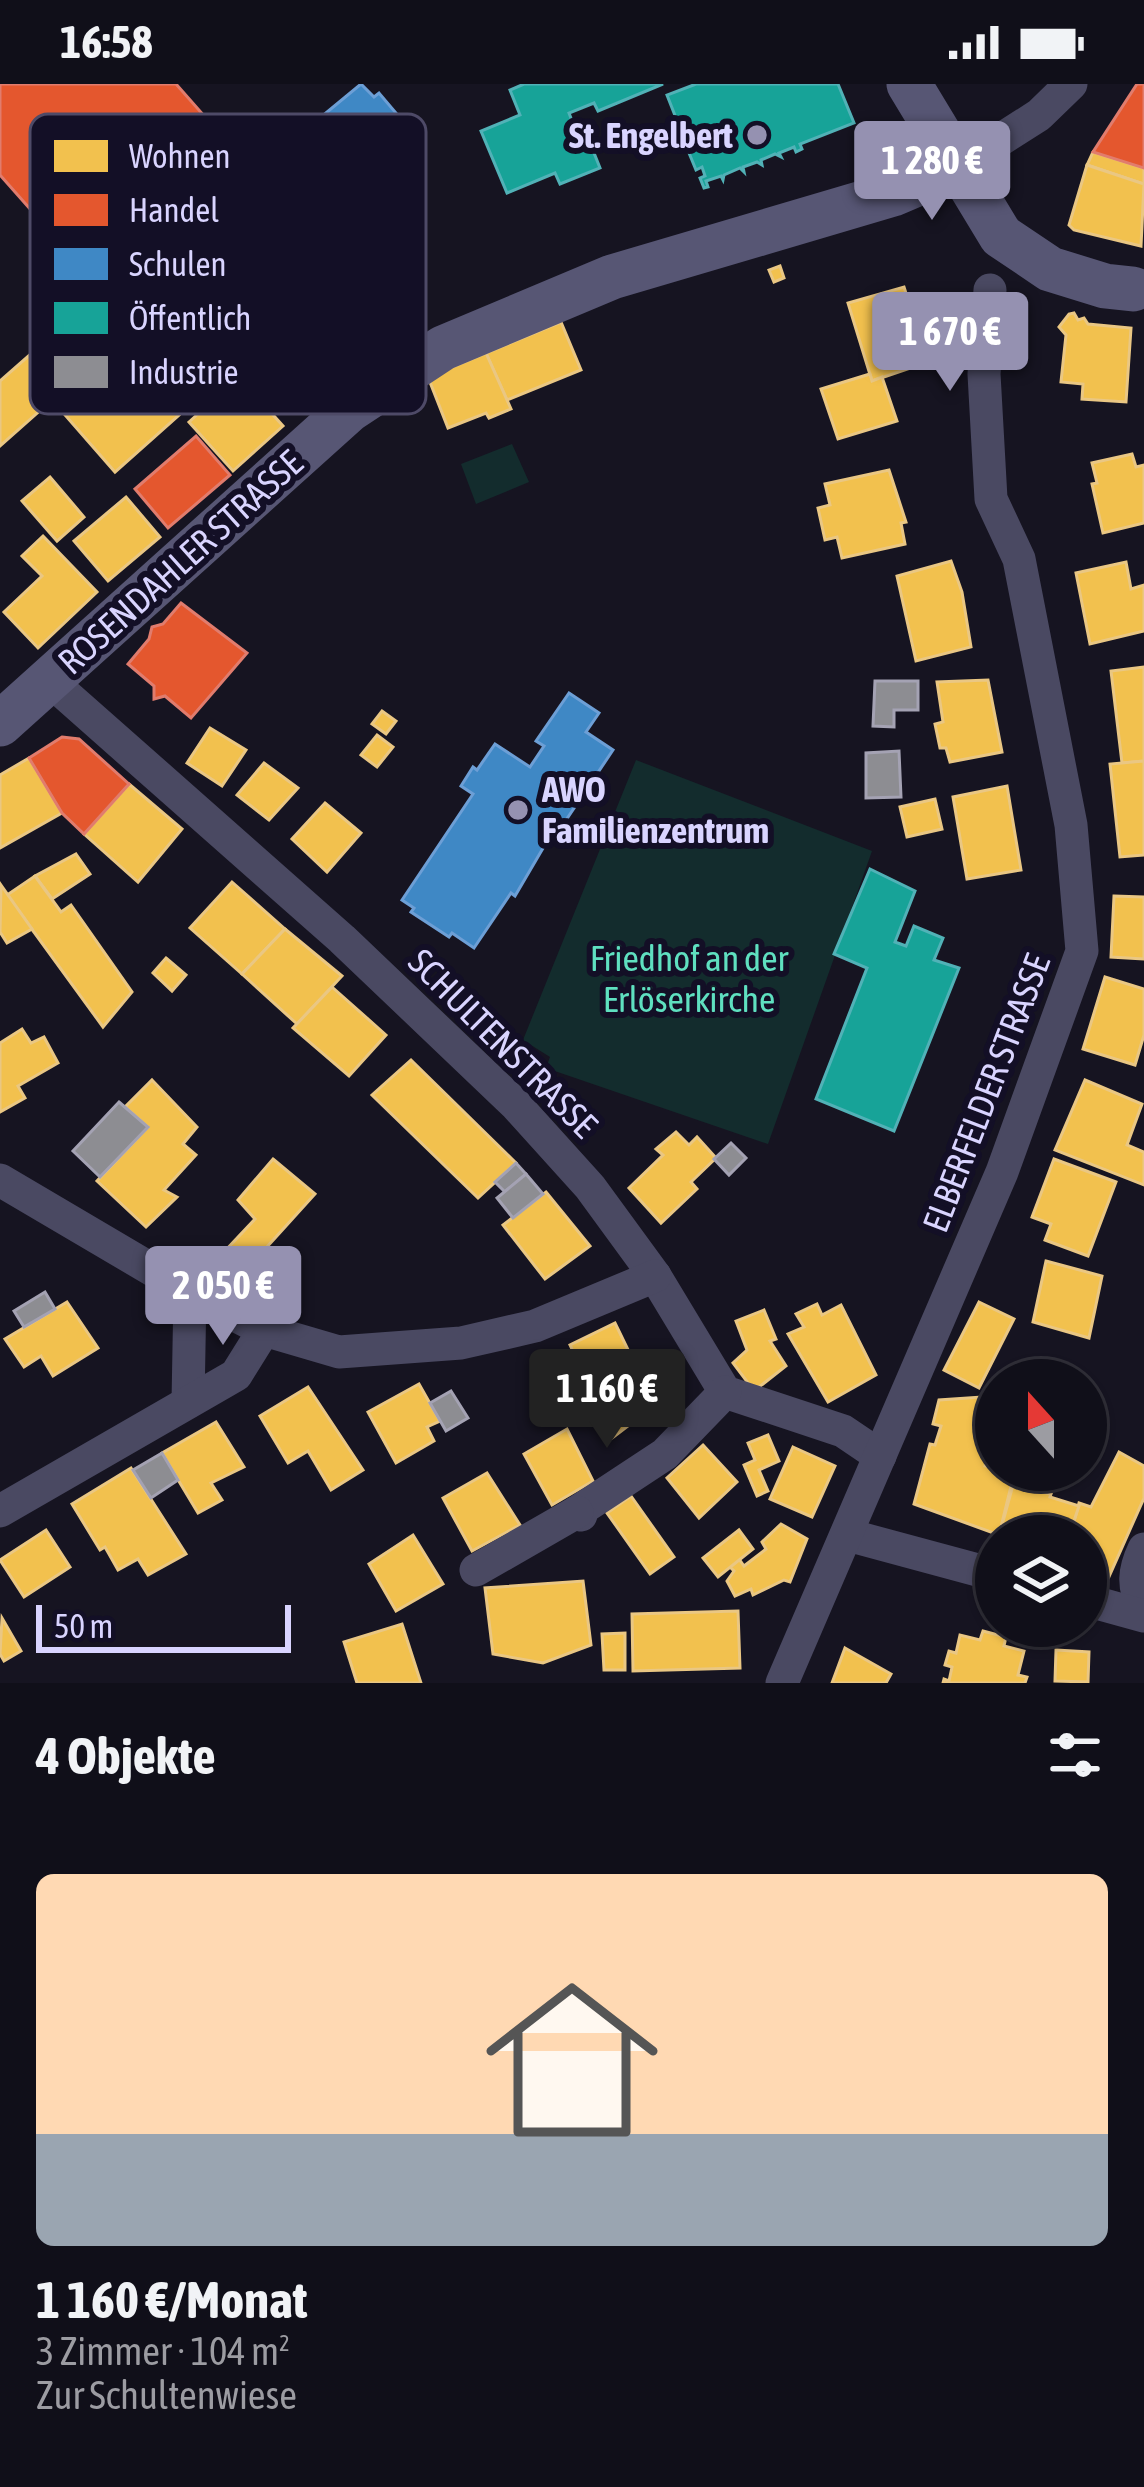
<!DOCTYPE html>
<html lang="de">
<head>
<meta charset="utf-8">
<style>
  :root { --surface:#100f19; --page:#1e1d26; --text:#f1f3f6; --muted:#9c9ca2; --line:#302f38; --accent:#9591b1 }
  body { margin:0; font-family:"Asap Condensed",sans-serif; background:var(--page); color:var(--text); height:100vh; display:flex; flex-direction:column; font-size:45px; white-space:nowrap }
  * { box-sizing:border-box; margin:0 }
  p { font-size:39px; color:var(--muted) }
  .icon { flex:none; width:66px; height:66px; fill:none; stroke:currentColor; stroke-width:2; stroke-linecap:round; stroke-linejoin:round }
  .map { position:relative; height:1599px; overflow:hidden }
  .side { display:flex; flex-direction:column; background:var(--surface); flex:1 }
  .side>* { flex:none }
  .needle { width:78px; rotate:339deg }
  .fabs { position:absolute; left:975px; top:1275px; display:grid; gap:24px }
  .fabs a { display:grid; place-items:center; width:132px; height:132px; border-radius:50%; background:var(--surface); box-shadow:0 3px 9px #0004,0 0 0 3px var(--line); font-size:60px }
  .scale { position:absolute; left:36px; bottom:30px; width:255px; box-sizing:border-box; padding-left:12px; border:6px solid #d9d4ff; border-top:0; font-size:33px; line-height:42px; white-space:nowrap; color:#d9d4ff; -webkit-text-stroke:9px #130f26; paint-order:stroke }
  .price { position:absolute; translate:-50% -102px; padding:0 27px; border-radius:12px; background:var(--accent); color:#fff; font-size:39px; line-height:78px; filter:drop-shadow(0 3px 6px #0008) }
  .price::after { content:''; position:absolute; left:50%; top:72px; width:36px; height:27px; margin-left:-18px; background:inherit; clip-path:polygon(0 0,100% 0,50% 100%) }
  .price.current { background:#222; color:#fff }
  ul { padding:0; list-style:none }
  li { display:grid; align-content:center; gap:24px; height:636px; padding:0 36px }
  li span { display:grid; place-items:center; height:372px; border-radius:18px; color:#555 }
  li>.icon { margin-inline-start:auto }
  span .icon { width:216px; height:216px; fill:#fffc; stroke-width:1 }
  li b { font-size:51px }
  h2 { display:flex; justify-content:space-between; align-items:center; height:144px; padding:0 36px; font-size:51px }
  .status { display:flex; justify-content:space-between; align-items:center; height:84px; padding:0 60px; background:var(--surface); direction:ltr }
  .status svg { height:33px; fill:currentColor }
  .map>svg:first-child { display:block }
  .green { fill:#132c2d }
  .homes { fill:#f2c14e; stroke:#eac783; stroke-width:3 }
  .shops { fill:#e4572e; stroke:#e17c6d; stroke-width:3 }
  .schools { fill:#3f88c5; stroke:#6d9fd6; stroke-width:3 }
  .public { fill:#17a398; stroke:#51b2b7; stroke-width:3 }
  .industry { fill:#8d8d92; stroke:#a4a2b3; stroke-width:3 }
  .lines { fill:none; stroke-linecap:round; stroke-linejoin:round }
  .lane { stroke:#4a4962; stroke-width:16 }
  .street { stroke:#4a4962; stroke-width:33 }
  .secondary { stroke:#575674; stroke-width:45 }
  .poi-dot { fill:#9591b1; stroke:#130f26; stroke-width:4.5 }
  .labels { text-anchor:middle; stroke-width:12; stroke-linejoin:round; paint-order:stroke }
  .poi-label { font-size:36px; font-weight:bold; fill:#d9d4ff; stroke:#130f26; text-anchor:end }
  .street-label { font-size:36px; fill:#d9d4ff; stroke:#130f26 }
  .park-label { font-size:36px; fill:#5fe0c0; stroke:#130f26 }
  .key { fill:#130f26; stroke:#4e4a67; stroke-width:3 }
  .key-label { font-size:33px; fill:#d9d4ff }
</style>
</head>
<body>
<div class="status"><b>16:58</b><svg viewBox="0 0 49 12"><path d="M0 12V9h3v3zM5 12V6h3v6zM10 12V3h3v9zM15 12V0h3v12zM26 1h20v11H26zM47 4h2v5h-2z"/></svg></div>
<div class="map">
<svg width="1144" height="1599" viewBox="0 0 1144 1599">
  <rect width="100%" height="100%" fill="#161421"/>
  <g class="green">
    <path d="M512,360l17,38 -53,22 -15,-40z"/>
    <path d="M636,676l236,91 -104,293 -222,-76 4,-11 -27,-17z"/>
  </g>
  <g class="homes">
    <path d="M1093,68l51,16v16l-57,-19z"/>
    <path d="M1087,81l57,19 -3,62 -67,-16 -5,-5z"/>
    <path d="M780,182l4,12 -10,4 -5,-12z"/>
    <path d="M904,203l24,75 -56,19 -24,-78z"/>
    <path d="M84,223l95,108 -64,57 -63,-72 -52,46v-65z"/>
    <path d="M1074,229l4,7 6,-2 4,6 43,4 -5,74 -44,-3 1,-15 -22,-2 5,-47 -7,-8 10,-13z"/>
    <path d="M561,238l20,48 -74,30 -21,-47z"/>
    <path d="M486,269l25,56 -22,9 -3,-5 -38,15 -20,-51z"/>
    <path d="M870,290l2,7 10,-4 15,44 -59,18 -17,-50z"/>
    <path d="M239,293l44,49 -50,45 -44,-49z"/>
    <path d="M1132,370l4,13 8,-2v58l-41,10 -11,-49 5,-1 -5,-20z"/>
    <path d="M889,386l17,52 -5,1 4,21 -63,14 -5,-21 -12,3 -7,-32 12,-3 -5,-21z"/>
    <path d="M50,393l34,40 -27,24 -35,-40z"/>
    <path d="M126,413l34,40 -52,44 -34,-40z"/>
    <path d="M43,452l54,56 -59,56 -34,-36 38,-36 -20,-20z"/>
    <path d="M951,477l11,31 9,55 -55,14 -19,-85z"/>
    <path d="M1126,478l5,27 13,-4v46l-54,13 -14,-71z"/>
    <path d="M1144,583v94l-22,2 -11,-92z"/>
    <path d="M988,596l14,72 -52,10 -4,-14h-6l-5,-24 8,-2 -6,-40z"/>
    <path d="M382,627l14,10 -10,13 -14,-10z"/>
    <path d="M210,644l36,22 -24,36 -35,-23z"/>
    <path d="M377,651l16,12 -16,20 -16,-12z"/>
    <path d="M29,674l33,55 -62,35v-73z"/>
    <path d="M1144,677v94l-24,2 -10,-93z"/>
    <path d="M264,679l34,25 -29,32 -32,-25z"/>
    <path d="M129,700l53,45 -44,53 -54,-48z"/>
    <path d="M1007,702l14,84 -54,9 -14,-82z"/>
    <path d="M935,715l7,30 -35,8 -7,-30z"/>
    <path d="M325,719l36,30 -34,39 -35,-33z"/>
    <path d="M76,770l14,20 -38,25 -17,-23z"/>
    <path d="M35,792l26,36 10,-7 61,87 -29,35 -96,-132z"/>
    <path d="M232,798l53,47 -43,45 -52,-46z"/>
    <path d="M1,801l31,44 -25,14 -7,-11z"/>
    <path d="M1114,812l30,1v62l-33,-2z"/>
    <path d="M285,845l57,47 -45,48 -55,-50z"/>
    <path d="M166,874l20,17 -14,16 -19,-18z"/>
    <path d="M1105,893l39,12v46l-9,30 -52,-16z"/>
    <path d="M332,903l54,48 -37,41 -56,-48z"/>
    <path d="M22,945l9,14 13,-6 14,26 -40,23 7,12 -25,14v-69z"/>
    <path d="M532,968l9,8 -9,10 -9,-8z"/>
    <path d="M411,976l105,103 -38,35 -106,-103z"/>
    <path d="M152,996l45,47 -14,17 13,11 -32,35 13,7 -31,30 -49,-46 51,-54 -23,-20z"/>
    <path d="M1085,996l57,24 -15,41 17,7v33l-89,-35z"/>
    <path d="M676,1048l13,13 8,-8 19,21 -25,24 6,7 -36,34 -32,-35 34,-33 -7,-6z"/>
    <path d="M273,1075l42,35 -49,54 23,21 -22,24 -43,-41 31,-33 -17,-19z"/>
    <path d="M1054,1075l62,23 -28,74 -43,-16 6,-16 -19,-7z"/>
    <path d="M546,1108l44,54 -45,33 -42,-54z"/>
    <path d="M1046,1177l56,15 -13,62 -56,-16z"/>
    <path d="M67,1218l31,46 -45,28 -12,-20 -17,11 -19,-28z"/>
    <path d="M979,1218l35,17 -35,69 -35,-18z"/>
    <path d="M817,1220l5,11 19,-10 35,70 -48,27 -40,-68 16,-7 -8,-13z"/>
    <path d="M764,1226l12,29 -6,2 16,25 -32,25 -21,-28 14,-13 -11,-29z"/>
    <path d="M615,1239l17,35 -7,4 -3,-4 -38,17 -14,-30z"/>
    <path d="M419,1300l21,37 -13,6 7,14 -38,22 -28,-51z"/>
    <path d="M629,1300l20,26 -37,28 -20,-28z"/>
    <path d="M308,1303l55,83 -32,20 -23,-39 -20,12 -28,-47z"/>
    <path d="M996,1312v27l-11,43 29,8 -15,61 -85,-31 16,-60 5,1 6,-19 -8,-2 6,-24z"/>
    <path d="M216,1338l28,45 -33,16 11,17 -24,13 -36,-60z"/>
    <path d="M567,1345l26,52 -41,24 -28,-51z"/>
    <path d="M768,1351l11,26 -20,9 9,21 -11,5 -13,-31 11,-5 -7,-17z"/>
    <path d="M703,1361l34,37 -38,36 -32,-40z"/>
    <path d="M793,1363l42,19 -23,51 -42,-18z"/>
    <path d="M1119,1368l25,14v32l-40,90 -18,-9v-43h-16l9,-33 12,4z"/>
    <path d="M131,1384l55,86 -38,21 -10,-16 -20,11 -13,-23 -5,3 -28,-46z"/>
    <path d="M487,1389l33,52 -48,26 -29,-53z"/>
    <path d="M1013,1401l38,9 -1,3 29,9 -10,30h-70z"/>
    <path d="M631,1412l43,61 -24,17 -43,-61z"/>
    <path d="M781,1440l26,15 -17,43 -6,-2 -31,15 -2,-6 -16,7 -8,-15 7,-10 -4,-4 9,-8 5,7 22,-17 -4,-7z"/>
    <path d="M46,1446l24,37 -46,30 -24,-37z"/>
    <path d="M739,1446l14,19 -35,28 -15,-19z"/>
    <path d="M413,1451l30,49 -47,27 -27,-47z"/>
    <path d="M583,1497l8,64 -48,18 -50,-9 -8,-66z"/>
    <path d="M738,1527l2,57 -107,3 -1,-57z"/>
    <path d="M2,1534l19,33 -17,10 -4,-7z"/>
    <path d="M402,1540l19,59h-64l-13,-41z"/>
    <path d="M983,1547l23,6 -2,9 20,5 -6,24 9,2 -2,6h-82l1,-4 5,2 3,-14 -7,-2 4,-14 7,2 4,-18 20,5z"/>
    <path d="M625,1549v37h-21l-2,-36z"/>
    <path d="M845,1564l46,26 -5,9h-54z"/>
    <path d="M1056,1566l33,2 -1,30 -33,-1z"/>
  </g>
  <g class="shops">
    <path d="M0,0h176l45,51 -144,127 -77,-87z"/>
    <path d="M1137,0h7v84l-51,-16z"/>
    <path d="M196,352l34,39 -62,53 -33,-39z"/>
    <path d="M181,519l66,50 -56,65 -26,-22 -11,3v-13l-26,-22 21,-25 3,-12 11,-3z"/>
    <path d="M62,653l17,2 50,45 -45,50 -22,-21 -33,-55z"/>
  </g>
  <g class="schools">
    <path d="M361,0l13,13 5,-4 28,33 -12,10 23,28 -26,22 11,17 -31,21 -25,-30 -4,4 -10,-12 -9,7 -26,-31 13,-10 -13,-16z"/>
    <path d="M569,609l30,20 -13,19 27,18 -53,79 -4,-3 -41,70 -4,-3 -37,55 -22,-15 -3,4 -38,-25 3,-4 -12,-8 71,-106 -12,-8 12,-19 4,3 18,-26 35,23 14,-21 -8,-5z"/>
  </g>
  <g class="public">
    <path d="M524,0h139l-65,27 -4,-8 -25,10 11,28 8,-3 12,30 -40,16 -5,-11 -48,20 -26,-62 39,-16 -10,-25z"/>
    <path d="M696,0h142l16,39 -54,21 2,5 -6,3 -2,-5 -15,6 2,4 -6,-3 -14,6 1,5 -5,-3 -14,5 1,5 -4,-4 -16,7 -1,5 -2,-4 -15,5 2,6 -4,1 -4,-10 5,-2 -3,-9 -6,3 -9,-22 8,-3 -5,-11 -7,2 -16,-41z"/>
    <path d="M870,785l45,22 -20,51 11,4 8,-20 29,12 -9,22 25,8 -65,163 -78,-32 51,-131 -33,-14z"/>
  </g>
  <g class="industry">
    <path d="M875,597h43v29h-24v17l-21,-1z"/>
    <path d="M899,667l2,46 -35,1v-45z"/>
    <path d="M119,1018l29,25 -48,50 -27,-26z"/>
    <path d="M731,1059l15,15 -17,17 -15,-16z"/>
    <path d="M516,1079l10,11 -21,18 -10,-10z"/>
    <path d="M526,1090l17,20 -30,24 -16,-20z"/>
    <path d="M45,1208l10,17 -31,18 -10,-16z"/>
    <path d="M451,1307l17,27 -22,13 -16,-28z"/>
    <path d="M162,1369l16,27 -27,18 -18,-28z"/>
  </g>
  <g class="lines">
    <path class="lane" d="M172,163l91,-74 15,-4 14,6 133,180"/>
    <g class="street">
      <path d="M961,81l78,-50 32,-31"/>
      <path d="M49,596l293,259 173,165 75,83 65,89 70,116 118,39 37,25"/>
      <path d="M0,1096l190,112 74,38 75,22 122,-9 74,-17 120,-50"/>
      <path d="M188,1318l2,-110"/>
      <path d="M0,1427l236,-136 28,-45"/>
      <path d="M581,1431l-4,-3 88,-58 60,-62"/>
      <path d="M848,1451l148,40"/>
      <path d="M1144,1465c-10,21 -12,38 0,58"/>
      <path d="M476,1486l101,-58"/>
      <path d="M1086,1516l58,16"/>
      <path d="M782,1599l220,-511 80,-221 -11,-126 -52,-266 -28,-60 -7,-125 6,-84"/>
    </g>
    <g class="secondary">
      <path d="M909,0l92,152 49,33 55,17 28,3"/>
      <path d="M0,640l349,-314 94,-62 169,-71 281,-83 68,-29"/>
    </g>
  </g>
  <g class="poi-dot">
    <circle cx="757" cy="51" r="12"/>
    <circle cx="518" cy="726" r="12"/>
  </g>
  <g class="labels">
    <g class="poi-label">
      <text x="733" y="64">St. Engelbert</text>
      <text x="542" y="718" text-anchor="start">AWO<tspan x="542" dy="41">Familienzentrum</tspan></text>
    </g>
    <g class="street-label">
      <text transform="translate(180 478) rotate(-42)" y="13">ROSENDAHLER STRASSE</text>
      <text transform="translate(503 959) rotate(45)" y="13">SCHULTENSTRASSE</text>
      <text transform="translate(986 1009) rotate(-69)" y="13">ELBERFELDER STRASSE</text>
    </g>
    <g class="park-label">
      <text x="689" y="887">Friedhof an der<tspan x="689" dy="41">Erlöserkirche</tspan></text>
    </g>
  </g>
  <rect x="30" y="30" width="396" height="300" rx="18" class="key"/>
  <rect x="54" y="56" width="54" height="32" fill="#f2c14e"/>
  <rect x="54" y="110" width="54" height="32" fill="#e4572e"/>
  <rect x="54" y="164" width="54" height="32" fill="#3f88c5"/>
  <rect x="54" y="218" width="54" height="32" fill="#17a398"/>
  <rect x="54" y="272" width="54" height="32" fill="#8d8d92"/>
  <g class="key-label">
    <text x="129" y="84">Wohnen</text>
    <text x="129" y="138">Handel</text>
    <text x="129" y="192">Schulen</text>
    <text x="129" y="246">Öffentlich</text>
    <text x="129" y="300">Industrie</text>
  </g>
</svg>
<div class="fabs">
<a><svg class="needle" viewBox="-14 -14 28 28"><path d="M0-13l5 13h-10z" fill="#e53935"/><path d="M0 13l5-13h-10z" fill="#9c9ca2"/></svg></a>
<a><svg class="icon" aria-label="layers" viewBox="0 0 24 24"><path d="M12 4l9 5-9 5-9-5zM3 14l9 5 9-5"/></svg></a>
</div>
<div class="scale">50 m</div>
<b class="price" style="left:932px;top:139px">1 280 €</b>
<b class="price" style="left:950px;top:310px">1 670 €</b>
<b class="price" style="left:223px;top:1264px">2 050 €</b>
<b class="price current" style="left:607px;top:1367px">1 160 €</b>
</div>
<section class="side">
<h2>4 Objekte<svg class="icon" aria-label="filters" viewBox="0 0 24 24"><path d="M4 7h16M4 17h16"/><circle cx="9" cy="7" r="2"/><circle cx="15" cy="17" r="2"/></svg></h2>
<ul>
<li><span style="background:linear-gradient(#ffd9b3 70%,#9aa5b1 0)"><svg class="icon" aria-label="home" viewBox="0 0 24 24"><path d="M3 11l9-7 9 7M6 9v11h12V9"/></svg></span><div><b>1 160 €/Monat</b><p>3 Zimmer · 104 m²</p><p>Zur Schultenwiese</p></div></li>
</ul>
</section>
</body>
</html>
